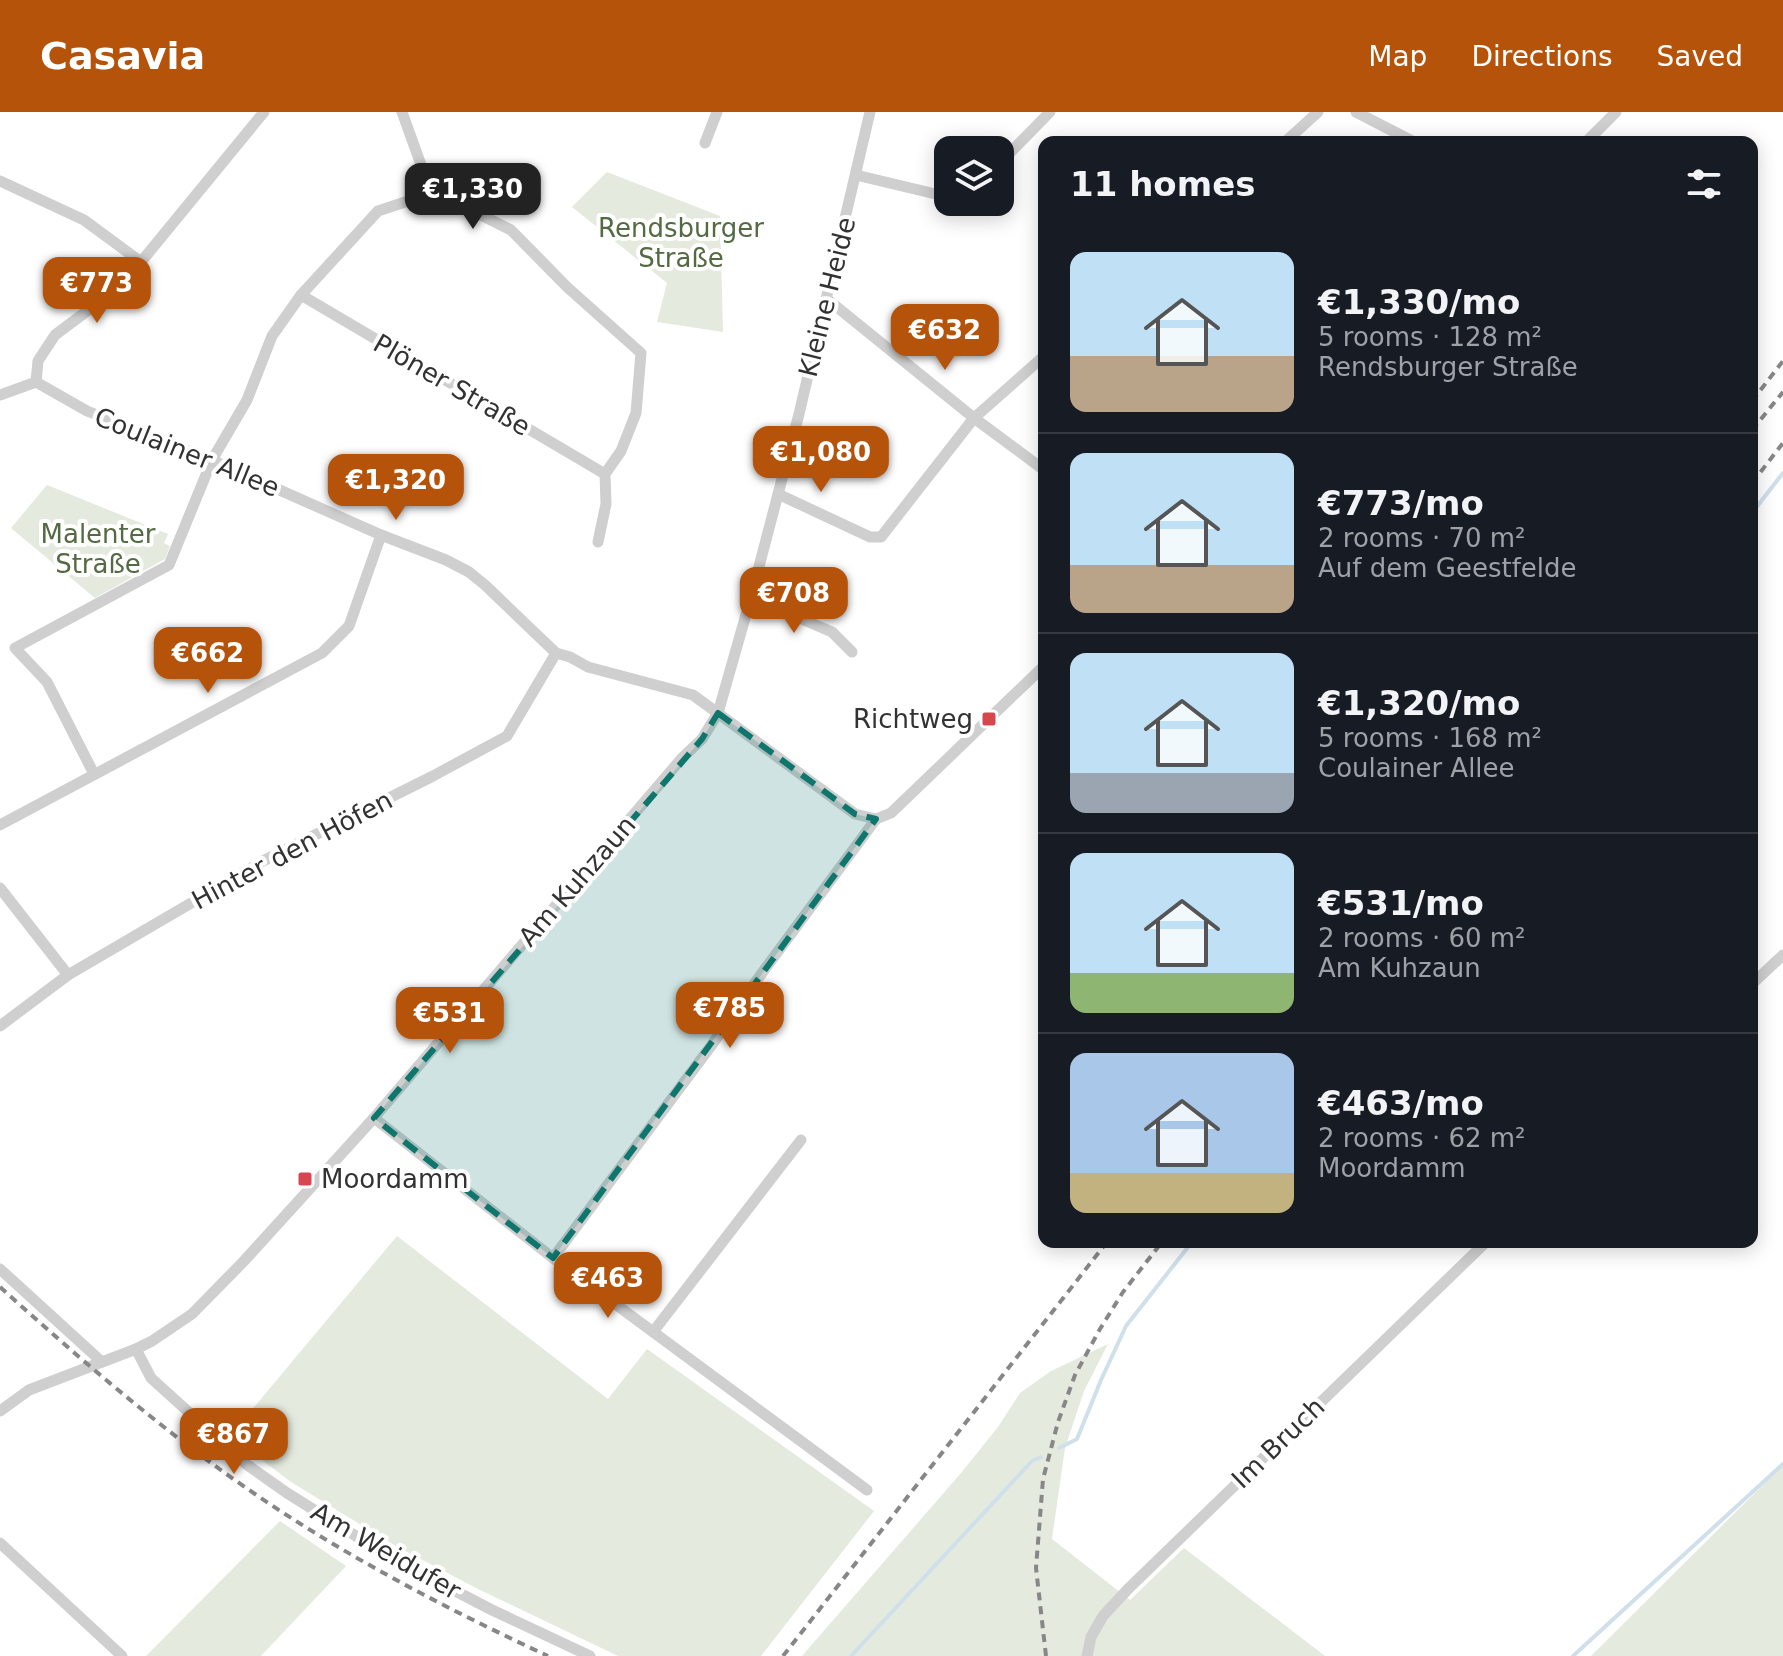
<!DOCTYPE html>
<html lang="en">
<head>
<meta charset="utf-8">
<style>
  :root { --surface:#171b24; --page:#242831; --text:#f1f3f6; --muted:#9ea1a6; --line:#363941; --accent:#b45309 }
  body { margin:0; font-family:"DejaVu Sans",sans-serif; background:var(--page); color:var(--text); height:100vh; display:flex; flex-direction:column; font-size:30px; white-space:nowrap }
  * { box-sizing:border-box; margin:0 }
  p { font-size:26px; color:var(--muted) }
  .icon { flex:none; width:44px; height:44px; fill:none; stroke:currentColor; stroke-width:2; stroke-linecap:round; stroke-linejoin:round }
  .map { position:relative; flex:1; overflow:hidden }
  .details { position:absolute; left:1038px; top:24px; width:720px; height:1112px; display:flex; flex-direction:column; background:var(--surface); border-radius:16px; box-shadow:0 4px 20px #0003 }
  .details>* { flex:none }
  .buttons { position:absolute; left:934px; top:24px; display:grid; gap:16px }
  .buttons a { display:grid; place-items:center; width:80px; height:80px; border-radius:16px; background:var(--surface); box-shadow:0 4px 20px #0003; font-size:40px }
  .price { position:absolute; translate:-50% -68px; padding:0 18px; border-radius:16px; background:var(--accent); color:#fff; font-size:26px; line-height:52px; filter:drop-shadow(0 2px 4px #0008) }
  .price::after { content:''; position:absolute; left:50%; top:48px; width:24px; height:18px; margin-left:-12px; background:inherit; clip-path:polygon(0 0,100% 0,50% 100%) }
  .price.active { background:#222; color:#fff }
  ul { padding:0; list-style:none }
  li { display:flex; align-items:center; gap:24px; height:200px; padding:0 32px }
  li+li { border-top:2px solid var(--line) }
  li span { display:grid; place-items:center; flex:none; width:224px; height:160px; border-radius:16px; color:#555 }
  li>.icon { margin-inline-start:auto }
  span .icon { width:96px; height:96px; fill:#fffc; stroke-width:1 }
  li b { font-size:34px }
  h2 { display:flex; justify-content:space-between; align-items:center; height:96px; padding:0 32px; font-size:34px }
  header { display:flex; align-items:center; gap:48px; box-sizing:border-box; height:112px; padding:0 40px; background:var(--accent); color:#fff }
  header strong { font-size:38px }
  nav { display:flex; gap:44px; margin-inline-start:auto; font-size:28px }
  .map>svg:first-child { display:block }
  .green { fill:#e4eade }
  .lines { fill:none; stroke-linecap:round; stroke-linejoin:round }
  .stream { stroke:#d0e0eb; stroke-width:4 }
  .street { stroke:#cfcfcf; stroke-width:11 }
  .rail { stroke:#878787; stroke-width:4; stroke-dasharray:8 6; stroke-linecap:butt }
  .marked { fill:#0f766e; fill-opacity:0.2; stroke:#0f766e; stroke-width:6; stroke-dasharray:16 10; stroke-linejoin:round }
  .poi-dot { fill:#d7454f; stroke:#fff; stroke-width:3 }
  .labels { text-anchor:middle; stroke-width:8; stroke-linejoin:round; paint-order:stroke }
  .park-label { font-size:26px; fill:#546a42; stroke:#fff }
  .street-label { font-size:26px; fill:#323232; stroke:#fff }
  .poi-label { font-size:26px; fill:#323232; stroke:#fff; text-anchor:end }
</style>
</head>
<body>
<header>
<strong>Casavia</strong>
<nav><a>Map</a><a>Directions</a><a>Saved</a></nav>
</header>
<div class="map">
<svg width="1783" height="1544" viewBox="0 0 1783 1544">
  <rect width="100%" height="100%" fill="#fff"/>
  <g class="green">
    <path d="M607,60l113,44 3,116 -66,-10 10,-39 -95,-76z"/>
    <path d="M47,373l121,49 -4,9 6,3 -5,13 -70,39 -84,-70z"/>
    <path d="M397,1124l211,163 39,-50 227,162 -113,145h-143l-140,-67 -84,-44 -103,-63 -61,-46z"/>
    <path d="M1108,1232l-24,47 -19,57 -13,91 78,61 54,-52 141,108h-523l159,-183 37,-46 22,-34 31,-22z"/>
    <path d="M1783,1353v191h-192z"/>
    <path d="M280,1409l66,45 -85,90h-115z"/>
  </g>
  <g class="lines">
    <g class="stream">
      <path d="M1752,401l31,-40"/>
      <path d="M1059,1336l18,-9 24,-59 25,-54 66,-84"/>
      <path d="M851,1544l181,-195 9,-4"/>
      <path d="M1573,1544l210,-192"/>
    </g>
    <g class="street">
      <path d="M402,0l23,64 10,16"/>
      <path d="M1356,0l58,30"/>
      <path d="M1285,30l33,-30"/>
      <path d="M1586,30l30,-30"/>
      <path d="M705,31l12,-31"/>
      <path d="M1000,51l50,-51"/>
      <path d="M856,63l92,22"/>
      <path d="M0,69l84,39 57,42"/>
      <path d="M301,183l304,179"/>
      <path d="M827,187l147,119 70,52"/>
      <path d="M36,270l51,29 125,49 169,75 65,25 23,12 16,13 71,68 14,4 18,10 105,28 162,119 21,5 15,-6 153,-147"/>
      <path d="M36,270l2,-21 17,-26 44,-33 42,-40 123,-150"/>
      <path d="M0,283l36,-13"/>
      <path d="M778,382l92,43h11l93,-119 70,-62"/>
      <path d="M751,485l81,35 20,20"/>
      <path d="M94,662l-47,-92 -32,-34 154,-83 43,-105 35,-60 25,-64 29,-41 77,-84 57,-19 76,38 56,57 74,66 -5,60 -15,38 -16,23 1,30 -8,38"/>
      <path d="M0,713l322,-172 27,-27 32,-91"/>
      <path d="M0,776l68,87"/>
      <path d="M1752,872l31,-29"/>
      <path d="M0,914l68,-51 195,-114 170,-85 74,-40 49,-83"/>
      <path d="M374,1006l179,140 314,232"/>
      <path d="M553,1146l158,-212 51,-73 114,-154"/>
      <path d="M0,1157l102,93"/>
      <path d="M653,1220l148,-192"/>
      <path d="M136,1237l15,29 95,86 41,29 101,63 104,54 98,46"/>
      <path d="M0,1299l29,-21 107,-41 16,-8 40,-27 52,-53 129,-142 309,-361 20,-19 16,-26 33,-116 48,-183 71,-302"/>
      <path d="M0,1431l122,113"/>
      <path d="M1087,1544l4,-19 12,-21 25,-27 358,-347"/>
    </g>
    <g class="rail">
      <path d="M1752,289l31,-40"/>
      <path d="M1752,318l31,-38"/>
      <path d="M1752,371l31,-40"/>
      <path d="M0,1175c81,73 164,145 255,207 92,63 192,115 293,162"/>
      <path d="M783,1544l324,-414"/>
      <path d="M1046,1544l-10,-88 7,-89 15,-57 17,-47 25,-46 23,-37 39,-50"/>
    </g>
  </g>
  <path class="marked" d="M718,601l137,101 21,5 -323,439 -179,-140 328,-379z"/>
  <g class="poi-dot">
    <rect x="981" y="599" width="16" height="16" rx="4"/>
    <rect x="297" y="1059" width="16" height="16" rx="4"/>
  </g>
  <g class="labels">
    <g class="park-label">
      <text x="681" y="125">Rendsburger<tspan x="681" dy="30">Straße</tspan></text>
      <text x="98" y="431">Malenter<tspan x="98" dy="30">Straße</tspan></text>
    </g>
    <g class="street-label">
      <text transform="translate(827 185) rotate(-76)" y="9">Kleine Heide</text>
      <text transform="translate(452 273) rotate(30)" y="9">Plöner Straße</text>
      <text transform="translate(187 340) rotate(22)" y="9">Coulainer Allee</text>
      <text transform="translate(292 738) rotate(-28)" y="9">Hinter den Höfen</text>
      <text transform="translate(577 769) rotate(-49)" y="9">Am Kuhzaun</text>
      <text transform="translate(1278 1331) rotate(-44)" y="9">Im Bruch</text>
      <text transform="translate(386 1439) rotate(30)" y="9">Am Weidufer</text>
    </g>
    <g class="poi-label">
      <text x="973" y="616">Richtweg</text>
      <text x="321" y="1076" text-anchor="start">Moordamm</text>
    </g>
  </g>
</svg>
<div class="buttons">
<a><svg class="icon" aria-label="layers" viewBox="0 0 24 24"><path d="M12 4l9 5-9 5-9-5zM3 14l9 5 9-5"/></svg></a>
</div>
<b class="price active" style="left:473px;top:119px">€1,330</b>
<b class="price" style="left:97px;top:213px">€773</b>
<b class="price" style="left:945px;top:260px">€632</b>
<b class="price" style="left:821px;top:382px">€1,080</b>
<b class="price" style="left:396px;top:410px">€1,320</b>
<b class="price" style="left:794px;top:523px">€708</b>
<b class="price" style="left:208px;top:583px">€662</b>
<b class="price" style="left:730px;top:938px">€785</b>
<b class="price" style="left:450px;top:943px">€531</b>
<b class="price" style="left:608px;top:1208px">€463</b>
<b class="price" style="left:234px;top:1364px">€867</b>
<section class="details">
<h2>11 homes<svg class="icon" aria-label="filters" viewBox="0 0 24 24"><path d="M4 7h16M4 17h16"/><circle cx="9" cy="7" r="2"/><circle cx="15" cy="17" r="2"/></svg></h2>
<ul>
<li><span style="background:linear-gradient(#bfe0f5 65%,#b9a48a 0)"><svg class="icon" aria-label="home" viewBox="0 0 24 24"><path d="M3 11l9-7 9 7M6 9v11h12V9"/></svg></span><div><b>€1,330/mo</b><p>5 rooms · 128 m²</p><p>Rendsburger Straße</p></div></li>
<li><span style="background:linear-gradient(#bfe0f5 70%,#b9a48a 0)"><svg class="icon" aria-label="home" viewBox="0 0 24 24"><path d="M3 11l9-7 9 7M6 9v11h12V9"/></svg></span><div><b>€773/mo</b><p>2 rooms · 70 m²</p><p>Auf dem Geestfelde</p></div></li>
<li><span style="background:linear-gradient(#bfe0f5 75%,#9aa5b1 0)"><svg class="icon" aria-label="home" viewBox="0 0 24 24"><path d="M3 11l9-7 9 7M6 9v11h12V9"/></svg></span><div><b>€1,320/mo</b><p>5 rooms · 168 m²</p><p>Coulainer Allee</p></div></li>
<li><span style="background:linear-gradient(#bfe0f5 75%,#8fb573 0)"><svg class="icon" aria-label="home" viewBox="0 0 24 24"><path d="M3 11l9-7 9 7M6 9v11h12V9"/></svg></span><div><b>€531/mo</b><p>2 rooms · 60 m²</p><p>Am Kuhzaun</p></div></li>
<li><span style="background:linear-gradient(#a9c7e8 75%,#c2b280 0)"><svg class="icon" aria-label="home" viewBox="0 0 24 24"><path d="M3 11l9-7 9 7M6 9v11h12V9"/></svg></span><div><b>€463/mo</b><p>2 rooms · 62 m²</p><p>Moordamm</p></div></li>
</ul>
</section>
</div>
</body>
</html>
